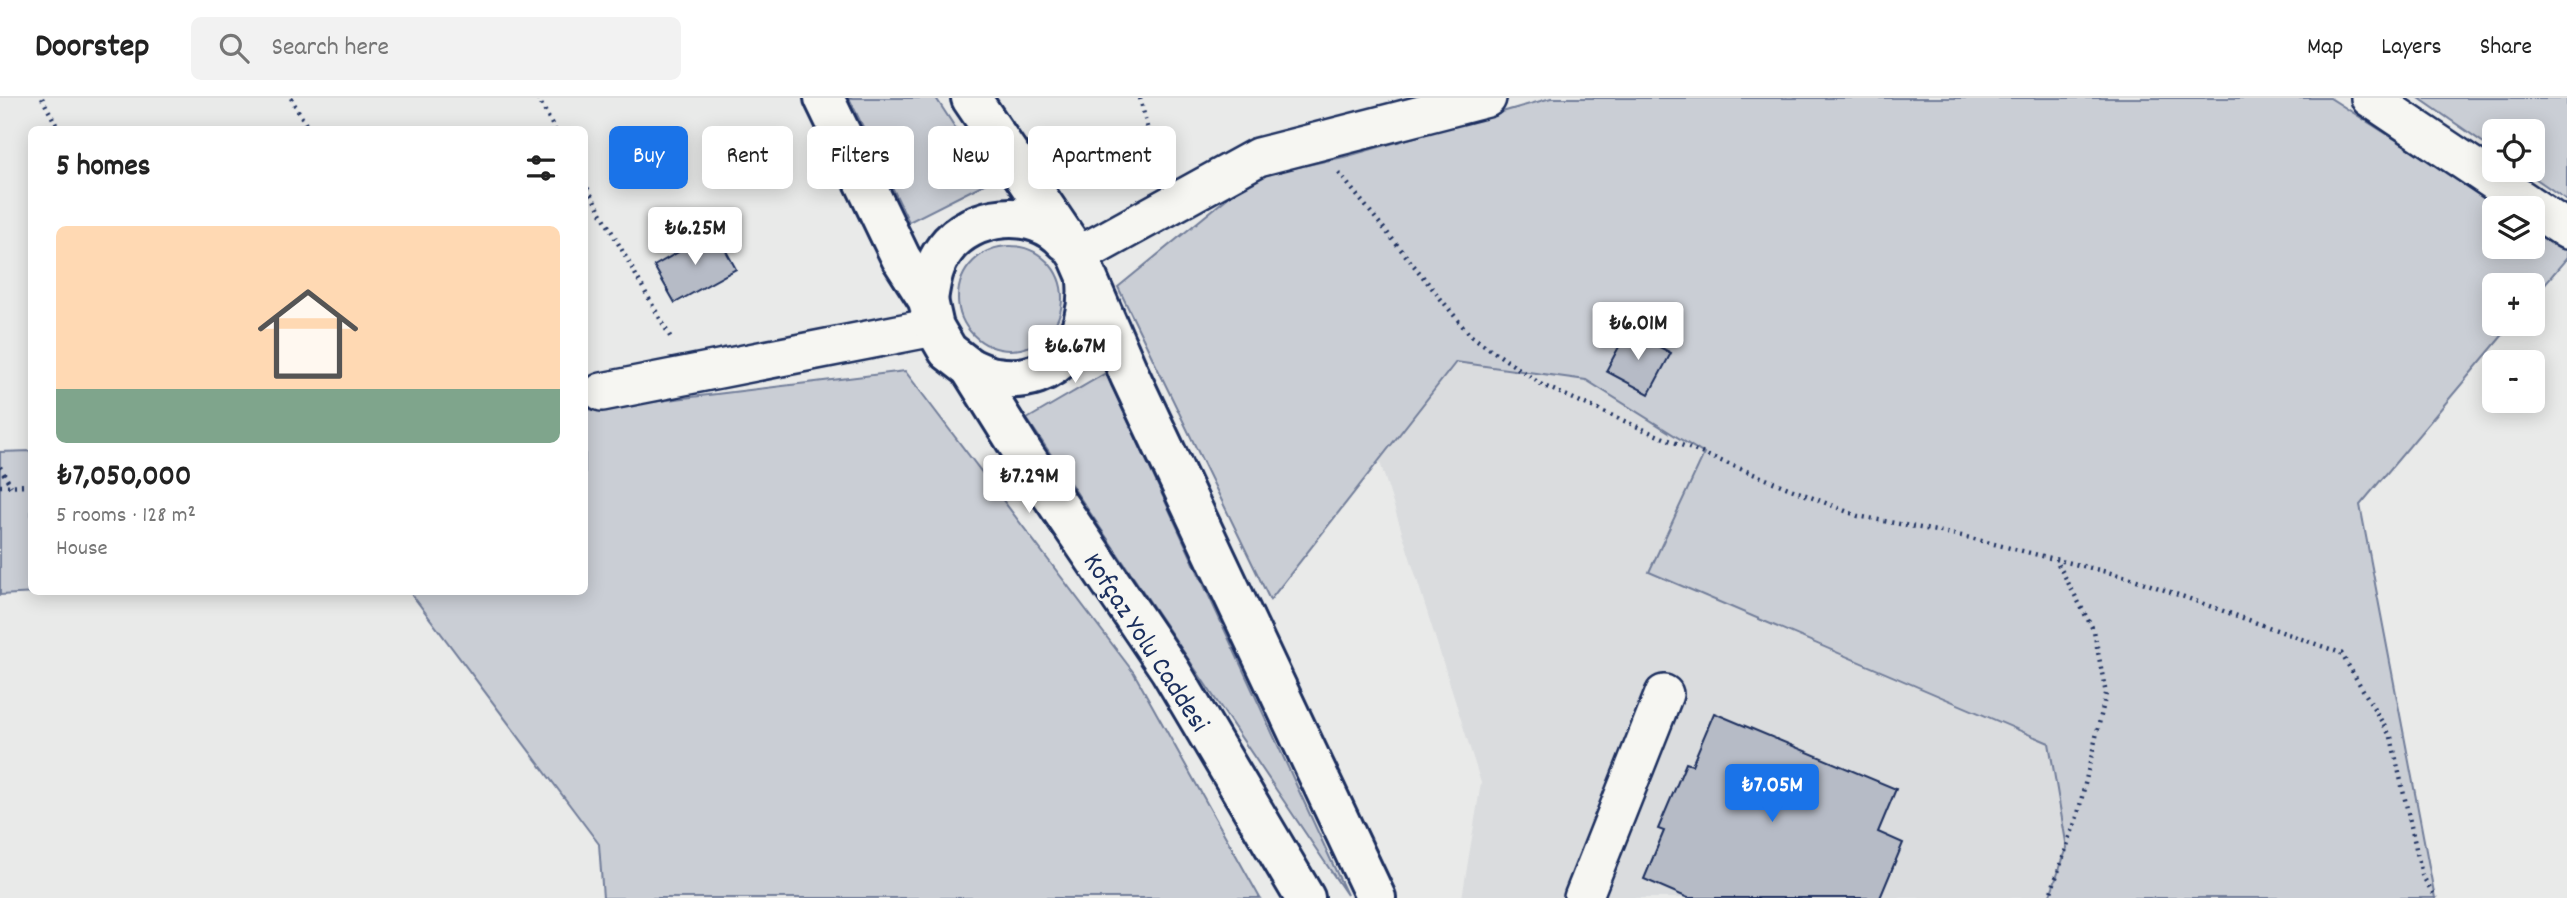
<!DOCTYPE html>
<html lang="en">
<head>
<meta charset="utf-8">
<style>
  :root { --surface:#fff; --page:#f2f2f2; --text:#222; --muted:#767676; --line:#e0e0e0; --accent:#1a73e8 }
  body { margin:0; font-family:Dekko,sans-serif; background:var(--page); color:var(--text); height:100vh; display:flex; flex-direction:column; font-size:26px; white-space:nowrap }
  * { box-sizing:border-box; margin:0 }
  p { font-size:23px; color:var(--muted) }
  .icon { flex:none; width:38px; height:38px; fill:none; stroke:currentColor; stroke-width:2; stroke-linecap:round; stroke-linejoin:round }
  .map { position:relative; flex:1; overflow:hidden }
  .panel { position:absolute; left:28px; top:28px; width:560px; height:469px; display:flex; flex-direction:column; background:var(--surface); border-radius:10px; box-shadow:0 4px 18px #0003 }
  .panel>* { flex:none }
  .top-card { position:absolute; left:609px; top:28px; width:665px; height:63px; display:flex; gap:14px }
  .tools { position:absolute; left:2482px; top:21px; display:grid; gap:14px }
  .tools a { display:grid; place-items:center; width:63px; height:63px; border-radius:10px; background:var(--surface); box-shadow:0 4px 18px #0003; font-size:35px }
  .price { position:absolute; translate:-50% -60px; padding:0 16px; border-radius:7px; background:#fff; color:#222; font-size:23px; line-height:46px; filter:drop-shadow(0 2px 4px #0008) }
  .price::after { content:''; position:absolute; left:50%; top:42px; width:21px; height:16px; margin-left:-10px; background:inherit; clip-path:polygon(0 0,100% 0,50% 100%) }
  .price.selected { background:var(--accent); color:#fff }
  ul { padding:0; list-style:none }
  li { display:grid; align-content:center; gap:14px; height:371px; padding:0 28px }
  li+li { border-top:2px solid var(--line) }
  li span { display:grid; place-items:center; height:217px; border-radius:10px; color:#555 }
  li>.icon { margin-inline-start:auto }
  span .icon { width:126px; height:126px; fill:#fffc; stroke-width:1 }
  li b { font-size:30px }
  h2 { display:flex; justify-content:space-between; align-items:center; height:84px; padding:0 28px; font-size:30px }
  .pill { padding:0 24px; border-radius:10px; background:var(--surface); box-shadow:0 4px 18px #0003; font-size:24px; line-height:63px }
  .pill.selected { background:var(--accent); color:#fff }
  header { display:flex; align-items:center; gap:42px; box-sizing:border-box; height:98px; padding:0 35px; background:var(--surface); border-bottom:2px solid var(--line) }
  header strong { font-size:33px }
  nav { display:flex; gap:38px; margin-inline-start:auto; font-size:24px }
  .search { width:490px; height:63px; background:var(--page); display:flex; align-items:center; gap:18px; box-sizing:border-box; padding:0 24px; border-radius:10px; color:var(--muted); font-size:26px }
  .map>svg:first-child { display:block }
  .built { fill:#dadcde }
  .green { fill:#caced5; stroke:#727e9a; stroke-width:2 }
  .building { fill:#b6bbc6; stroke:#1b2f5e; stroke-width:2 }
  .lines { fill:none; stroke-linecap:round; stroke-linejoin:round }
  .minor-casing { stroke:#1b2f5e; stroke-width:42 }
  .major-casing { stroke:#1b2f5e; stroke-width:44 }
  .path { stroke:#1b2f5e; stroke-width:4.5; stroke-dasharray:2 5; stroke-linecap:butt }
  .minor { stroke:#f6f6f2; stroke-width:37 }
  .major { stroke:#f6f6f2; stroke-width:38 }
  .labels { text-anchor:middle; stroke-width:5; stroke-linejoin:round; paint-order:stroke }
  .street-label { font-size:28px; fill:#1b2f5e; stroke:#f6f6f2 }
</style>
</head>
<body>
<header>
<strong>Doorstep</strong>
<div class="search"><svg class="icon" aria-label="search" viewBox="0 0 24 24"><circle cx="10" cy="10" r="6"/><path d="M15 15l6 6"/></svg>Search here</div>
<nav><a>Map</a><a>Layers</a><a>Share</a></nav>
</header>
<div class="map">
<svg width="2567" height="800" viewBox="0 0 2567 800">
  <rect width="100%" height="100%" fill="#e9eae9"/>
  <filter id="ink" filterUnits="userSpaceOnUse"><feTurbulence type="fractalNoise" baseFrequency=".0143" numOctaves="2"/><feDisplacementMap in="SourceGraphic" scale="14" xChannelSelector="R" yChannelSelector="G"/><feConvolveMatrix kernelMatrix="1 2 1 2 8 2 1 2 1" color-interpolation-filters="sRGB"/></filter>
  <g filter="url(#ink)">
    <path class="built" d="M1456,264l130,18 118,74 -54,118 399,171 18,105 -18,50h-587l19,-115 -102,-324z"/>
    <g class="green">
      <path d="M849,0h87l54,83 -81,41z"/>
      <path d="M1551,0h779l173,110h-9v39h38v-20l35,22v9l-35,41v-14h-38v39h18l-152,181 75,393h-386l18,-50 -18,-105 -400,-171 55,-118 -118,-74 -130,-18 -186,238 -152,-313 135,-110 95,-21z"/>
      <path d="M2419,0h148v102l-44,-30h9v-39h-38v19z"/>
      <circle cx="1010" cy="200" r="52"/>
      <path d="M905,273l229,302 126,225h-657l-4,-54 -189,-252h174l1,-182z"/>
      <path d="M1106,275l241,522 -320,-476z"/>
      <path d="M31,353l1,141h23l-55,3v-143z"/>
    </g>
    <g class="building">
      <path d="M715,133l21,38 -61,34 -21,-37z"/>
      <path d="M1628,232l43,23 -22,41 -43,-23z"/>
      <path d="M1714,615l182,76 -18,43 25,11 -23,55h-192l-44,-19 20,-48 -6,-2 28,-66 6,2z"/>
    </g>
    <g class="lines">
      <defs>
        <g id="minor">
          <path d="M2370,0l197,132"/>
          <path d="M1078,158l180,-99 229,-59"/>
          <path d="M602,294l332,-65"/>
          <path d="M1583,800l81,-204"/>
        </g>
        <g id="major">
          <path d="M824,0l77,160 27,42 6,27 14,24 22,17 55,88 145,214 135,228"/>
          <path d="M971,0l107,158 52,120 246,522"/>
          <path d="M928,202c3,-19 5,-35 17,-51 26,-36 90,-43 120,-8"/>
          <path d="M970,270c8,3 17,8 26,9 61,10 96,-41 91,-96"/>
        </g>
      </defs>
      <use href="#minor" class="minor-casing"/>
      <use href="#major" class="major-casing"/>
      <g class="path">
        <path d="M42,0l17,32"/>
        <path d="M291,0l18,32"/>
        <path d="M538,0l17,32"/>
        <path d="M1140,0l18,74"/>
        <path d="M1339,75l131,162 72,50 112,49 204,82 104,20 169,42 210,75 50,84 31,138 14,23"/>
        <path d="M584,84l88,158"/>
        <path d="M0,369l11,19"/>
        <path d="M0,388l32,-1"/>
        <path d="M2049,800l29,-84 28,-120 -12,-63 -38,-71"/>
      </g>
      <use href="#minor" class="minor"/>
      <use href="#major" class="major"/>
    </g>
  </g>
  <g class="labels">
    <g class="street-label">
      <text transform="translate(1148 543) rotate(57)" y="10">Kofçaz Yolu Caddesi</text>
    </g>
  </g>
</svg>
<div class="tools">
<a><svg class="icon" aria-label="locate" viewBox="0 0 24 24"><circle cx="12" cy="12" r="6"/><path d="M12 2v4M12 18v4M2 12h4M18 12h4"/></svg></a>
<a><svg class="icon" aria-label="layers" viewBox="0 0 24 24"><path d="M12 4l9 5-9 5-9-5zM3 14l9 5 9-5"/></svg></a>
<a>+</a>
<a>−</a>
</div>
<b class="price" style="left:695px;top:169px">₺6.25M</b>
<b class="price" style="left:1638px;top:264px">₺6.01M</b>
<b class="price" style="left:1075px;top:287px">₺6.67M</b>
<b class="price" style="left:1029px;top:417px">₺7.29M</b>
<b class="price selected" style="left:1772px;top:726px">₺7.05M</b>
<div class="top-card">
<a class="pill selected">Buy</a>
<a class="pill">Rent</a>
<a class="pill">Filters</a>
<a class="pill">New</a>
<a class="pill">Apartment</a>
</div>
<section class="panel">
<h2>5 homes<svg class="icon" aria-label="filters" viewBox="0 0 24 24"><path d="M4 7h16M4 17h16"/><circle cx="9" cy="7" r="2"/><circle cx="15" cy="17" r="2"/></svg></h2>
<ul>
<li><span style="background:linear-gradient(#ffd9b3 75%,#7fa58c 0)"><svg class="icon" aria-label="home" viewBox="0 0 24 24"><path d="M3 11l9-7 9 7M6 9v11h12V9"/></svg></span><div><b>₺7,050,000</b><p>5 rooms · 128 m²</p><p>House</p></div></li>
</ul>
</section>
</div>
</body>
</html>
